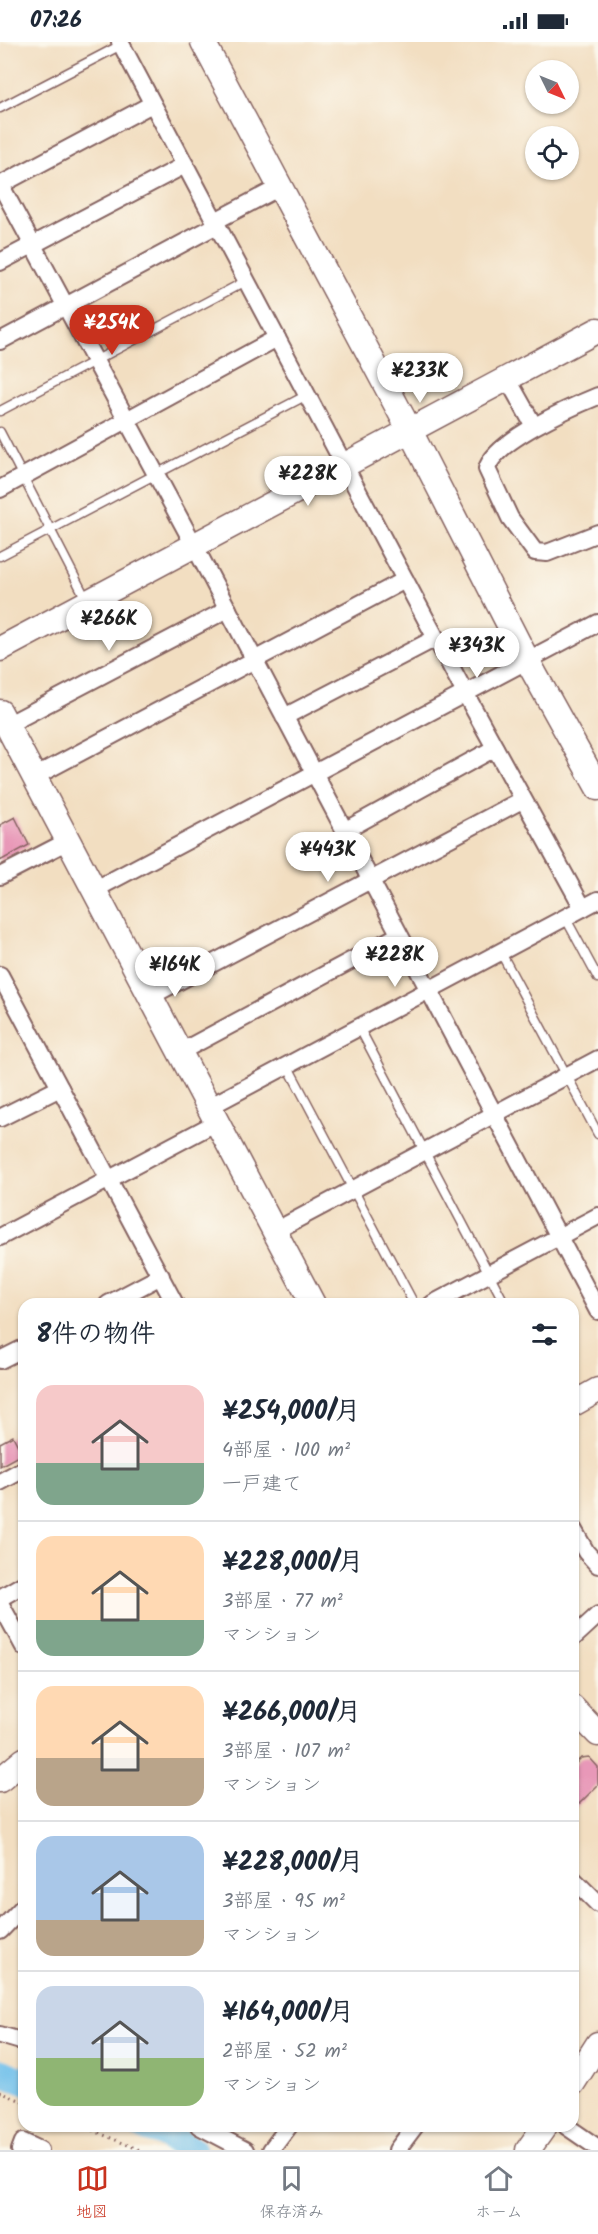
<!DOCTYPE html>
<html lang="ja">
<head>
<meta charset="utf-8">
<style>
  :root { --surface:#fff; --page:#f2f2f3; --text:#1f2937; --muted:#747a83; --line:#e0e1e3; --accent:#c8321e }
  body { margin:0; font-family:Kalam,"Klee One",sans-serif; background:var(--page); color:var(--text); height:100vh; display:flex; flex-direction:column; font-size:22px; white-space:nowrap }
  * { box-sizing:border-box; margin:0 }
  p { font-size:20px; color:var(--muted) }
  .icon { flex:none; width:33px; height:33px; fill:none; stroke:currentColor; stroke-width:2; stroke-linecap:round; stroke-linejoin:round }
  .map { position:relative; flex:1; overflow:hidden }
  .drawer { position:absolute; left:18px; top:1256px; width:561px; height:834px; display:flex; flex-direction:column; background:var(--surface); border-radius:18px; box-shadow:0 2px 4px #0004 }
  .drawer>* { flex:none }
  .needle { width:39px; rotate:133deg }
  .tools { position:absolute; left:525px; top:18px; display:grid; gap:12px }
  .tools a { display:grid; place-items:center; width:54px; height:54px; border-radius:50%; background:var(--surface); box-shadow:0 2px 4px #0004; font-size:30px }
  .price { position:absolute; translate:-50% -51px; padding:0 14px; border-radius:21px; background:#fff; color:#222; font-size:20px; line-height:39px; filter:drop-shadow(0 2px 3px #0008) }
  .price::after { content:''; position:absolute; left:50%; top:36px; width:18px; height:14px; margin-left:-9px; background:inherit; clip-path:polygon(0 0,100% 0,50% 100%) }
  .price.active { background:var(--accent); color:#fff }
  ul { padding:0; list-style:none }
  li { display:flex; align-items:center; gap:18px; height:150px; padding:0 18px }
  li+li { border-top:2px solid var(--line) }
  li span { display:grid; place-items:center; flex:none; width:168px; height:120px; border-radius:18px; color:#555 }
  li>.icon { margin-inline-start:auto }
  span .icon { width:72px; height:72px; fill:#fffc; stroke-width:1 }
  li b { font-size:26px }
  h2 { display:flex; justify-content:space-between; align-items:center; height:72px; padding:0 18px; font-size:26px }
  .status { display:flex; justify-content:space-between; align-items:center; height:42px; padding:0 30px; background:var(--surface); direction:ltr }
  .status svg { height:16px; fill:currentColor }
  .tab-bar { display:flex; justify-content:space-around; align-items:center; height:84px; border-top:2px solid var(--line); background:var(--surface); font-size:16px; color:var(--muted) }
  .tab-bar a { display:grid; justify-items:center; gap:3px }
  .tab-bar .active { color:var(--accent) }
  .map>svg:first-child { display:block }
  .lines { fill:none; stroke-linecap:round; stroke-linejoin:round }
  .river { stroke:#70c0eb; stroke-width:27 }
  .building { fill:#e898b8 }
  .lane-casing { stroke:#856260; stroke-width:11 }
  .street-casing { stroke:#856260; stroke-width:20 }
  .secondary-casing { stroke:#856260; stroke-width:27 }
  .path { stroke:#856260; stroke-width:3; stroke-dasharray:1.5 4.5; stroke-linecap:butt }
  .lane { stroke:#fff; stroke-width:8 }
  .street { stroke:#fff; stroke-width:16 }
  .secondary { stroke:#fff; stroke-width:24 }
</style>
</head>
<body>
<div class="status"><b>07:26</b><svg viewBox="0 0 49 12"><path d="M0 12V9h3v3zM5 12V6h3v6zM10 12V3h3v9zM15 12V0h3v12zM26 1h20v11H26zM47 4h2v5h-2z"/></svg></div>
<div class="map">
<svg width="598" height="2108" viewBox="0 0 598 2108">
  <rect width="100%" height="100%" fill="#fbf7ec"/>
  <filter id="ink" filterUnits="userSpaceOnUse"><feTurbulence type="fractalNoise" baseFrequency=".0167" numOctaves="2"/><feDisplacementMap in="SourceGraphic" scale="12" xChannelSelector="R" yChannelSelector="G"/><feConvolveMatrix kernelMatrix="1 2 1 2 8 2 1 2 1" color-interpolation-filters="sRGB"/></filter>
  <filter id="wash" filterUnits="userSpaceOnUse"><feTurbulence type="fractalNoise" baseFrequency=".008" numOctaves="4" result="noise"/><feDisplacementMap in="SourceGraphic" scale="24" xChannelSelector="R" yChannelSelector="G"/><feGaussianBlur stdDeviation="1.35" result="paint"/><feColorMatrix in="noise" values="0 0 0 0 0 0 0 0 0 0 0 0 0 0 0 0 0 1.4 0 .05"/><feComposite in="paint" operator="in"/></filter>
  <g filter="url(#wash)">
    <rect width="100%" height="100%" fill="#f2dec1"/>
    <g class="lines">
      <g class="river">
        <path d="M0,2030l24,9"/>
        <path d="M141,2084l20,7 32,17"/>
      </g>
    </g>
    <g id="blocks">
      <g class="building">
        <path d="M15,775l14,28 -29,16v-36z"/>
        <path d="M13,1394l9,18 -22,12v-23z"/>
        <path d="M589,1715l9,10v18l-25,25v-44l8,-8z"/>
      </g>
    </g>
  </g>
  <g filter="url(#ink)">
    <use href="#blocks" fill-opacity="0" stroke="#856260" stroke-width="1.5"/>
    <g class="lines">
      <defs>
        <g id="lane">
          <path d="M0,66l121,-63"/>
          <path d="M0,369l246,-130"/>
          <path d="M0,390l86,167"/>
          <path d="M0,514l307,-161"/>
          <path d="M565,875l33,61"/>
          <path d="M500,909l98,183"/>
          <path d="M359,985l146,277"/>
          <path d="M287,1023l127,239"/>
        </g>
        <g id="street">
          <path d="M120,0l345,651 118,215"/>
          <path d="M0,142l194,361 404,766"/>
          <path d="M0,143l152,-81"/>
          <path d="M215,179l65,-34"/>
          <path d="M0,220l185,-97"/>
          <path d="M0,299l217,-116"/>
          <path d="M507,336l27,48"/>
          <path d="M598,354c-27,11 -104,45 -111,73l23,49 25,34 12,1 51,-20"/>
          <path d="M0,447l277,-151"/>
          <path d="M284,675l152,-79"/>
          <path d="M7,683l221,-116"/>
          <path d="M34,735l371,-197"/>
          <path d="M344,789l151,-83"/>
          <path d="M0,834l68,-35"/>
          <path d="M94,848l504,-267"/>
          <path d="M0,933l175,329"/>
          <path d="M151,954l371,-196"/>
          <path d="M180,1010l219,-117"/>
          <path d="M209,1065l389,-207"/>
          <path d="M0,1076l60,-30"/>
          <path d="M275,1189l323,-172"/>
          <path d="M0,1195l217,-115"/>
          <path d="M108,1262l53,-28"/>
          <path d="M432,1262l166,-88"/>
          <path d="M0,1318l24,-12"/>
          <path d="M0,1440l24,-13"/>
          <path d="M573,1487l13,23 12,13"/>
          <path d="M0,1556l24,-14"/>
          <path d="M0,1561l24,44"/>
          <path d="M573,1596l25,-23"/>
          <path d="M573,1837l25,25"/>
          <path d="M0,1889l24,-25"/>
          <path d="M0,1993l24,7"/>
          <path d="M199,2084l46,24"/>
          <path d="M566,2084l32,22"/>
          <path d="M20,2108l3,-8 17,8"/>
          <path d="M271,2108l18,-24"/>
          <path d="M397,2108l18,-24"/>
        </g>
        <g id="secondary">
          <path d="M203,0l206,387 118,231 71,128"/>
          <path d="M0,607l598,-319"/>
          <path d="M0,670l313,592"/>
          <path d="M573,1362l25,-14"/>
          <path d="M573,1666l25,26"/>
          <path d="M0,1738l24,-20"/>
          <path d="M573,2041l25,-39"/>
          <path d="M528,2108l17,-24"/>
        </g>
      </defs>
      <use href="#lane" class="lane-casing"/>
      <use href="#street" class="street-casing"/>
      <use href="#secondary" class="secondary-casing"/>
      <g class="path">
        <path d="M0,2050l24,10"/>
        <path d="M82,2084l58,24"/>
      </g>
      <use href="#lane" class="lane"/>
      <use href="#street" class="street"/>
      <use href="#secondary" class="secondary"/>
    </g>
  </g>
</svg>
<div class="tools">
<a><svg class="needle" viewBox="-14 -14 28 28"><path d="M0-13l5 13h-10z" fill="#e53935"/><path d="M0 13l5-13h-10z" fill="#747a83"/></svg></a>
<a><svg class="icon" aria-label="locate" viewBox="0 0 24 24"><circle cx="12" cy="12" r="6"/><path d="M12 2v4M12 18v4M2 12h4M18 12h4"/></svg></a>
</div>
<b class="price active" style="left:112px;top:314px">¥254K</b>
<b class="price" style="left:420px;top:362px">¥233K</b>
<b class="price" style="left:308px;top:465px">¥228K</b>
<b class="price" style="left:109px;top:610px">¥266K</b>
<b class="price" style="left:477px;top:637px">¥343K</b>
<b class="price" style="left:328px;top:841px">¥443K</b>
<b class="price" style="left:395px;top:946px">¥228K</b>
<b class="price" style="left:175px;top:956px">¥164K</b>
<section class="drawer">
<h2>8件の物件<svg class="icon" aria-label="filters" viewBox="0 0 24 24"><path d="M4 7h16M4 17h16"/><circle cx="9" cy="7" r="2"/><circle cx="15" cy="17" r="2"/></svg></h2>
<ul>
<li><span style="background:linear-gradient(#f6c9c9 65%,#7fa58c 0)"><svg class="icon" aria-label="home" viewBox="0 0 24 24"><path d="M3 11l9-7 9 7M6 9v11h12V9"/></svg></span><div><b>¥254,000/月</b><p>4部屋 · 100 m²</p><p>一戸建て</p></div></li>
<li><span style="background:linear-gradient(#ffd9b3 70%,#7fa58c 0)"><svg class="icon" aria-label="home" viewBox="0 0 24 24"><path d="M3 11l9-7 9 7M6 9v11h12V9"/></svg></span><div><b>¥228,000/月</b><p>3部屋 · 77 m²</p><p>マンション</p></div></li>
<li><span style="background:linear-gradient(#ffd9b3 60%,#b9a48a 0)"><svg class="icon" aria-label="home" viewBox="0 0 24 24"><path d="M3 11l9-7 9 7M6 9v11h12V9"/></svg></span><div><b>¥266,000/月</b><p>3部屋 · 107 m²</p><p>マンション</p></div></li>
<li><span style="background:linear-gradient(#a9c7e8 70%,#b9a48a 0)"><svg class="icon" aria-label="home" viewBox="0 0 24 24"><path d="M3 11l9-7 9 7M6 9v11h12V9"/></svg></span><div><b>¥228,000/月</b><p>3部屋 · 95 m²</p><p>マンション</p></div></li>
<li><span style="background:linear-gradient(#c9d6e8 60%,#8fb573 0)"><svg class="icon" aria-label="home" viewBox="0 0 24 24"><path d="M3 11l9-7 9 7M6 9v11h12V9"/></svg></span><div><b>¥164,000/月</b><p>2部屋 · 52 m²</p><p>マンション</p></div></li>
</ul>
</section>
</div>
<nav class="tab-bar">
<a class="active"><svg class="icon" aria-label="map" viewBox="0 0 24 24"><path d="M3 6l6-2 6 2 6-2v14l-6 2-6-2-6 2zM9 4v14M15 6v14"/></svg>地図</a>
<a><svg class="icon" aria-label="saved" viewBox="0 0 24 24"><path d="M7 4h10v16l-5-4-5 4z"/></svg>保存済み</a>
<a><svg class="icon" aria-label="home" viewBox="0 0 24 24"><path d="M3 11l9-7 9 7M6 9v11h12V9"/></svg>ホーム</a>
</nav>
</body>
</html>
